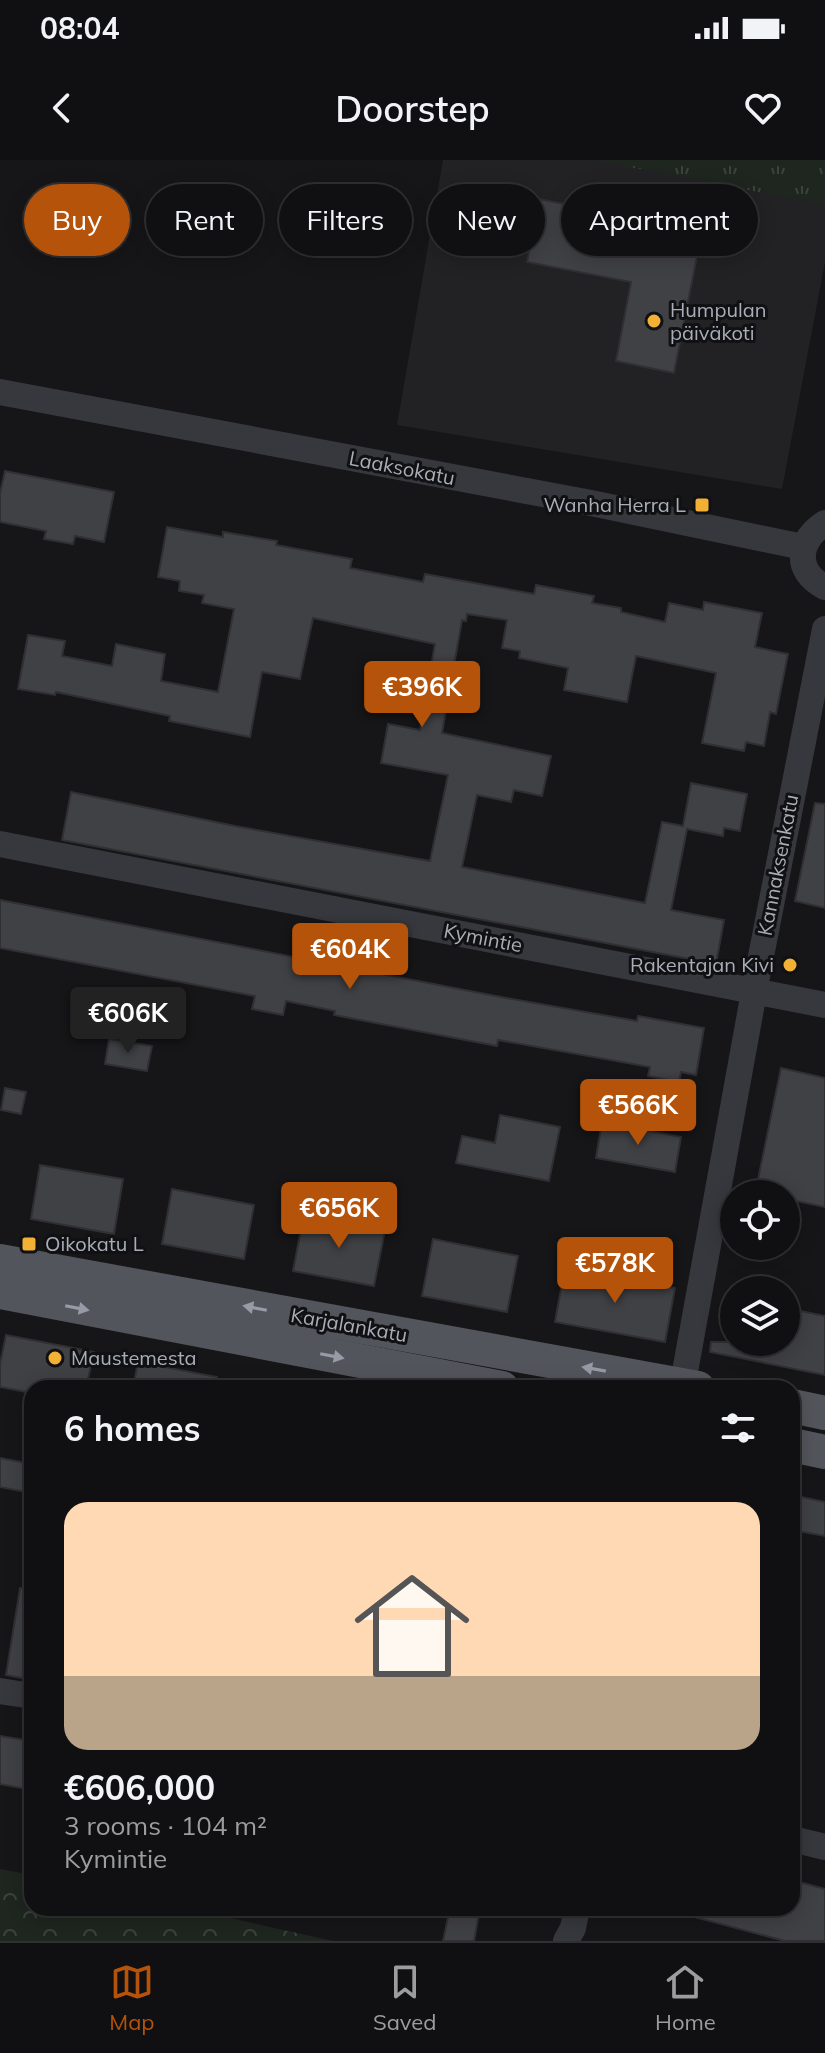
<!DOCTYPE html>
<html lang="en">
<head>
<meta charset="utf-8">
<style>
  :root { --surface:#101012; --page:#1e1e20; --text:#f1f3f6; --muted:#9c9d9f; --line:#303032; --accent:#b45309 }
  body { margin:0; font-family:Mulish,sans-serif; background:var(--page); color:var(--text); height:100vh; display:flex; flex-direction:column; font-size:30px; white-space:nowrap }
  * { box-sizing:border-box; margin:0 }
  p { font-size:26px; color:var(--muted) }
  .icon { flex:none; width:44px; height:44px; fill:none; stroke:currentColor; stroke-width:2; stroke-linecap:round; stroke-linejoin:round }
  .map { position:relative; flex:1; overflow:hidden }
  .side { position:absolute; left:24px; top:1220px; width:776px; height:536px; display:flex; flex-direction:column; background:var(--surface); border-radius:24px; box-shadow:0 4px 20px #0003,0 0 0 2px var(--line) }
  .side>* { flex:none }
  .guide { position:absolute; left:24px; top:24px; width:778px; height:72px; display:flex; gap:16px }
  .fabs { position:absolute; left:720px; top:1020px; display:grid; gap:16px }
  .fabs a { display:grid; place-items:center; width:80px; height:80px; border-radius:50%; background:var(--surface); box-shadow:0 4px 20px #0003,0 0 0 2px var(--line); font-size:40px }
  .price { position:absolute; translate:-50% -68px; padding:0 18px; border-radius:8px; background:var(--accent); color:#fff; font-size:26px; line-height:52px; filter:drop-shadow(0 2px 4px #0008) }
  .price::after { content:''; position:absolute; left:50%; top:48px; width:24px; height:18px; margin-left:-12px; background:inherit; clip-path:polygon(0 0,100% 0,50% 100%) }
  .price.selected { background:#222; color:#fff }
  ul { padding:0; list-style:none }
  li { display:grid; align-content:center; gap:16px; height:424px; padding:0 40px }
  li+li { border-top:2px solid var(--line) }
  li span { display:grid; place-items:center; height:248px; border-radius:24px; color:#555 }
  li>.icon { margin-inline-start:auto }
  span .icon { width:144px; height:144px; fill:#fffc; stroke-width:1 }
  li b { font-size:34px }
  h2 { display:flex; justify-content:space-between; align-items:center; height:96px; padding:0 40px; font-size:34px }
  .pill { padding:0 28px; border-radius:36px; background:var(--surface); box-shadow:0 4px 20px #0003,0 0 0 2px var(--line); font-size:28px; line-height:72px }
  .pill.selected { background:var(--accent); color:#fff }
  .status { display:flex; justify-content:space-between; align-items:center; height:56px; padding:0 40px; background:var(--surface); direction:ltr }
  .status svg { height:22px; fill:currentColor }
  header { display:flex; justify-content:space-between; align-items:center; height:104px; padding:0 40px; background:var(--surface); font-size:36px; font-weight:600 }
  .dock { display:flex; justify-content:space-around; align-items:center; height:112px; border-top:2px solid var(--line); background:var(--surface); font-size:22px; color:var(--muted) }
  .dock a { display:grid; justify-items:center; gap:4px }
  .dock .selected { color:var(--accent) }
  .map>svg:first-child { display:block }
  .built { fill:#222225 }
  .grass { fill:url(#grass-tufts) }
  .forest { fill:url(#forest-crowns) }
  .building { fill:#404145; stroke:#303034; stroke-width:2 }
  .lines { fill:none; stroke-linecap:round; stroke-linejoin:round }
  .minor { stroke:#37383d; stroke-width:26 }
  .major { stroke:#53555c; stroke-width:34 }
  .oneway { fill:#979ba6 }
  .poi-dot { fill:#f2b134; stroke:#111113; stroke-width:3 }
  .labels { text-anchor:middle; stroke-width:6; stroke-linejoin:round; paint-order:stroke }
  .poi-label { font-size:20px; fill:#a8adb8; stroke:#111113; text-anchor:start }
  .street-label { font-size:20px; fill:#a8adb8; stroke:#111113 }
</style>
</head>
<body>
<div class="status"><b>08:04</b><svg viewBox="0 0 49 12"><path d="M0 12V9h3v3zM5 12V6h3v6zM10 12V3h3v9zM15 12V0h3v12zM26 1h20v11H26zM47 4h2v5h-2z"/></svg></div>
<header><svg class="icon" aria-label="back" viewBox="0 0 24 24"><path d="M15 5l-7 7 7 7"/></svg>Doorstep<svg class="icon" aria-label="heart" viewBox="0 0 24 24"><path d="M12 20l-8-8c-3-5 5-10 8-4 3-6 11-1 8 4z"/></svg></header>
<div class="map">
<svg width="825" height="1781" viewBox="0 0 825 1781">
  <defs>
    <pattern id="grass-tufts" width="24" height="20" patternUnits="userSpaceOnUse" patternTransform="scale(2)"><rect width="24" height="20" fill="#1e261f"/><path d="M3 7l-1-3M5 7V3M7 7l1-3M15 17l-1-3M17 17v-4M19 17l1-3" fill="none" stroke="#3c433d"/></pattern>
    <pattern id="forest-crowns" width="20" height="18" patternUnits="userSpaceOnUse" patternTransform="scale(2)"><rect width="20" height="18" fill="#1e261f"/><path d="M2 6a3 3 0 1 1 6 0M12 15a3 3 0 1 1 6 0" fill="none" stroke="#3c433d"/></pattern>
  </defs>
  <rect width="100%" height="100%" fill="#161618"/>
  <path class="built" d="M443,0h382v102l-43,227 -385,-64z"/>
  <path class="grass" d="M594,0h231v45z"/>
  <path class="forest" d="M0,1709l32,6v33h153l148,33h-333z"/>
  <g class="building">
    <path d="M539,39l163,32 -28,142 -58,-12 15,-79 -104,-20z"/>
    <path d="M5,311l109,21 -10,50 -29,-6 -2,8 -29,-5 2,-8 -46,-9v-29z"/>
    <path d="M167,367l56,10v-5l54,9 -1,4 76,14 -2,9 73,14 2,-8 109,20 2,-9 58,11 -2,7 29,5v4l44,10 4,-19 34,7 1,-8 58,11 -7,34 33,7 -12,60 -6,-2 -6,34 -18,-4 -2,9 -42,-8 14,-70 -80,-17 -9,46 -63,-12 4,-22 -49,-10 1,-7 -18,-3 5,-28 -40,-6 -1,7 -4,-1 -20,113 109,23 -9,40 -28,-6 -3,12 -34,-7 -15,72 183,36 17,-81 21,4 8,-43 56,11 -7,37 -16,-3 -1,8 -36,-7 -16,81 53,10 -8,44 -654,-124 9,-48 164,34 195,35 18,-86 -67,-12 7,-39 32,6 15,-86 -122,-26 -13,61 -38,-7 -12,65 -81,-16 1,-5 -114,-24 -1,3 -37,-6 10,-54 37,6 -3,15 50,10 4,-22 49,10 -4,27 57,11 16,-83 -32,-6 2,-8 -25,-4 1,-10 -22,-4z"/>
    <path d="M815,643l10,1v104l-30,-7z"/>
    <path d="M0,740l506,98 131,23 1,-5 66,12 -8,47 -15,-3 -2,10 -31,-6 2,-9 -152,-27 -1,6 -163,-31 1,-4 -49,-10 -3,14 -31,-6 3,-13 -255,-48z"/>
    <path d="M109,879l43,7 -5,25 -42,-7z"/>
    <path d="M781,908l44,10v129l-39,-8v-5h-31z"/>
    <path d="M5,928l21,4 -5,22 -20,-4z"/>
    <path d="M500,955l60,12 -11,54 -93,-18 6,-27 33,7z"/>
    <path d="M602,962l79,15 -6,35 -79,-14z"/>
    <path d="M40,1005l83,14 -9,55 -83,-15z"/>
    <path d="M172,1029l82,16 -10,54 -82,-15z"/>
    <path d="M304,1054l81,16 -11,56 -81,-15z"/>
    <path d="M433,1079l85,17 -11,56 -85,-16z"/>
    <path d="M565,1107l110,21 -10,54 -110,-20z"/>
    <path d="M786,1148l39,8v59l-115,-23 1,-10h75z"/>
    <path d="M6,1175l88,17 -8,36h-54v5l-32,-6v-23z"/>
    <path d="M138,1202l79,15 -1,11h-83z"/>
    <path d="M0,1298l32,6v29l-32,-6z"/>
    <path d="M792,1335l33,7v34l-33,-6z"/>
    <path d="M20,1428l12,1v91l-26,-5z"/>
    <path d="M0,1576l32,5v49l-32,-6z"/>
    <path d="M792,1720l33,9v52h-40l-98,-26 1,-7h104z"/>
    <path d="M450,1748h30l-6,33h-31z"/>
  </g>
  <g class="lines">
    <g class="minor">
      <path d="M0,232l591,111 212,44"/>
      <path d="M825,363c-27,17 -32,48 0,64"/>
      <path d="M0,684l825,161"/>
      <path d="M682,1228l72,-396 71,-363"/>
      <path d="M0,1531l32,5"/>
      <path d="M792,1679l33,8"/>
      <path d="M566,1781l7,-13 4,-20"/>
    </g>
    <g class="major">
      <path d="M0,1101l698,127"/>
      <path d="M0,1132l502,96"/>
      <path d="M792,1246l33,7"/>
      <path d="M792,1285l33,7"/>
    </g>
  </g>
  <defs><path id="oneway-solid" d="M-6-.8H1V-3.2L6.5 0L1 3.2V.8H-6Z" transform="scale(2)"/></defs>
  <g class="oneway">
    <use href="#oneway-solid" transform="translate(77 1148) rotate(11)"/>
    <use href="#oneway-solid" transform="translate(255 1148) rotate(-169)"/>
    <use href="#oneway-solid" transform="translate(332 1196) rotate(11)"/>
    <use href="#oneway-solid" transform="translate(594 1209) rotate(-170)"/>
  </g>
  <g class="poi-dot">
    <circle cx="654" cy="161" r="8"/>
    <rect x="694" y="337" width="16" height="16" rx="4"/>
    <circle cx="790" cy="805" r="8"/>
    <rect x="21" y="1076" width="16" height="16" rx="4"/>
    <circle cx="55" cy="1198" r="8"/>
  </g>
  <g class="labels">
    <g class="poi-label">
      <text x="670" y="157">Humpulan<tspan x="670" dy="23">päiväkoti</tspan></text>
      <text x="686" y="352" text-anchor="end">Wanha Herra L</text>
      <text x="774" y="812" text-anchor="end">Rakentajan Kivi</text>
      <text x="45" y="1091">Oikokatu L</text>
      <text x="71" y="1205">Maustemesta</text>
    </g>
    <g class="street-label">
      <text transform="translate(402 308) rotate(11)" y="7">Laaksokatu</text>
      <text transform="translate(778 705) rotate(-79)" y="7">Kannaksenkatu</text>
      <text transform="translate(483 778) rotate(11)" y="7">Kymintie</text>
      <text transform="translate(349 1165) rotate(10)" y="7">Karjalankatu</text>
    </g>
  </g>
</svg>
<div class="fabs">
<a><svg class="icon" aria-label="locate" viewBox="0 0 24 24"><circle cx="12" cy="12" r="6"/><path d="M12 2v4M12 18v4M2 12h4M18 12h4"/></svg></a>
<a><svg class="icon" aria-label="layers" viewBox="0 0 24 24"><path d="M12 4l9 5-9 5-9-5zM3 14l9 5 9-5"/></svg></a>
</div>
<b class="price" style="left:422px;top:569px">€396K</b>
<b class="price" style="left:350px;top:831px">€604K</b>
<b class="price selected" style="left:128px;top:895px">€606K</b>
<b class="price" style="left:638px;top:987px">€566K</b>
<b class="price" style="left:339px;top:1090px">€656K</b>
<b class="price" style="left:615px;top:1145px">€578K</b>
<div class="guide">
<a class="pill selected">Buy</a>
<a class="pill">Rent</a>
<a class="pill">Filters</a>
<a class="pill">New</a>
<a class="pill">Apartment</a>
</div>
<section class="side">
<h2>6 homes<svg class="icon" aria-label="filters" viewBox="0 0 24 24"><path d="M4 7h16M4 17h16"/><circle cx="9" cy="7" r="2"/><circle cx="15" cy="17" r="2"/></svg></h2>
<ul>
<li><span style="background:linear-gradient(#ffd9b3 70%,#b9a48a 0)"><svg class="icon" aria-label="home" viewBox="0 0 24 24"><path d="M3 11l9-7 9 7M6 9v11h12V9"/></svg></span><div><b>€606,000</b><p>3 rooms · 104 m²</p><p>Kymintie</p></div></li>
</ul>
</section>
</div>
<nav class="dock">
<a class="selected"><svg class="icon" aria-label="map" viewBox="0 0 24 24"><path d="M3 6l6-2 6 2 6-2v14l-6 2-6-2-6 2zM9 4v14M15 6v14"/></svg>Map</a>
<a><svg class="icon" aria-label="saved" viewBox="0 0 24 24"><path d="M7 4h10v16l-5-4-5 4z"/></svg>Saved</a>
<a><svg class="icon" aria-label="home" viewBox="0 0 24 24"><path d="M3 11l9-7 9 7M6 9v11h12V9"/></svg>Home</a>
</nav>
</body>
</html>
